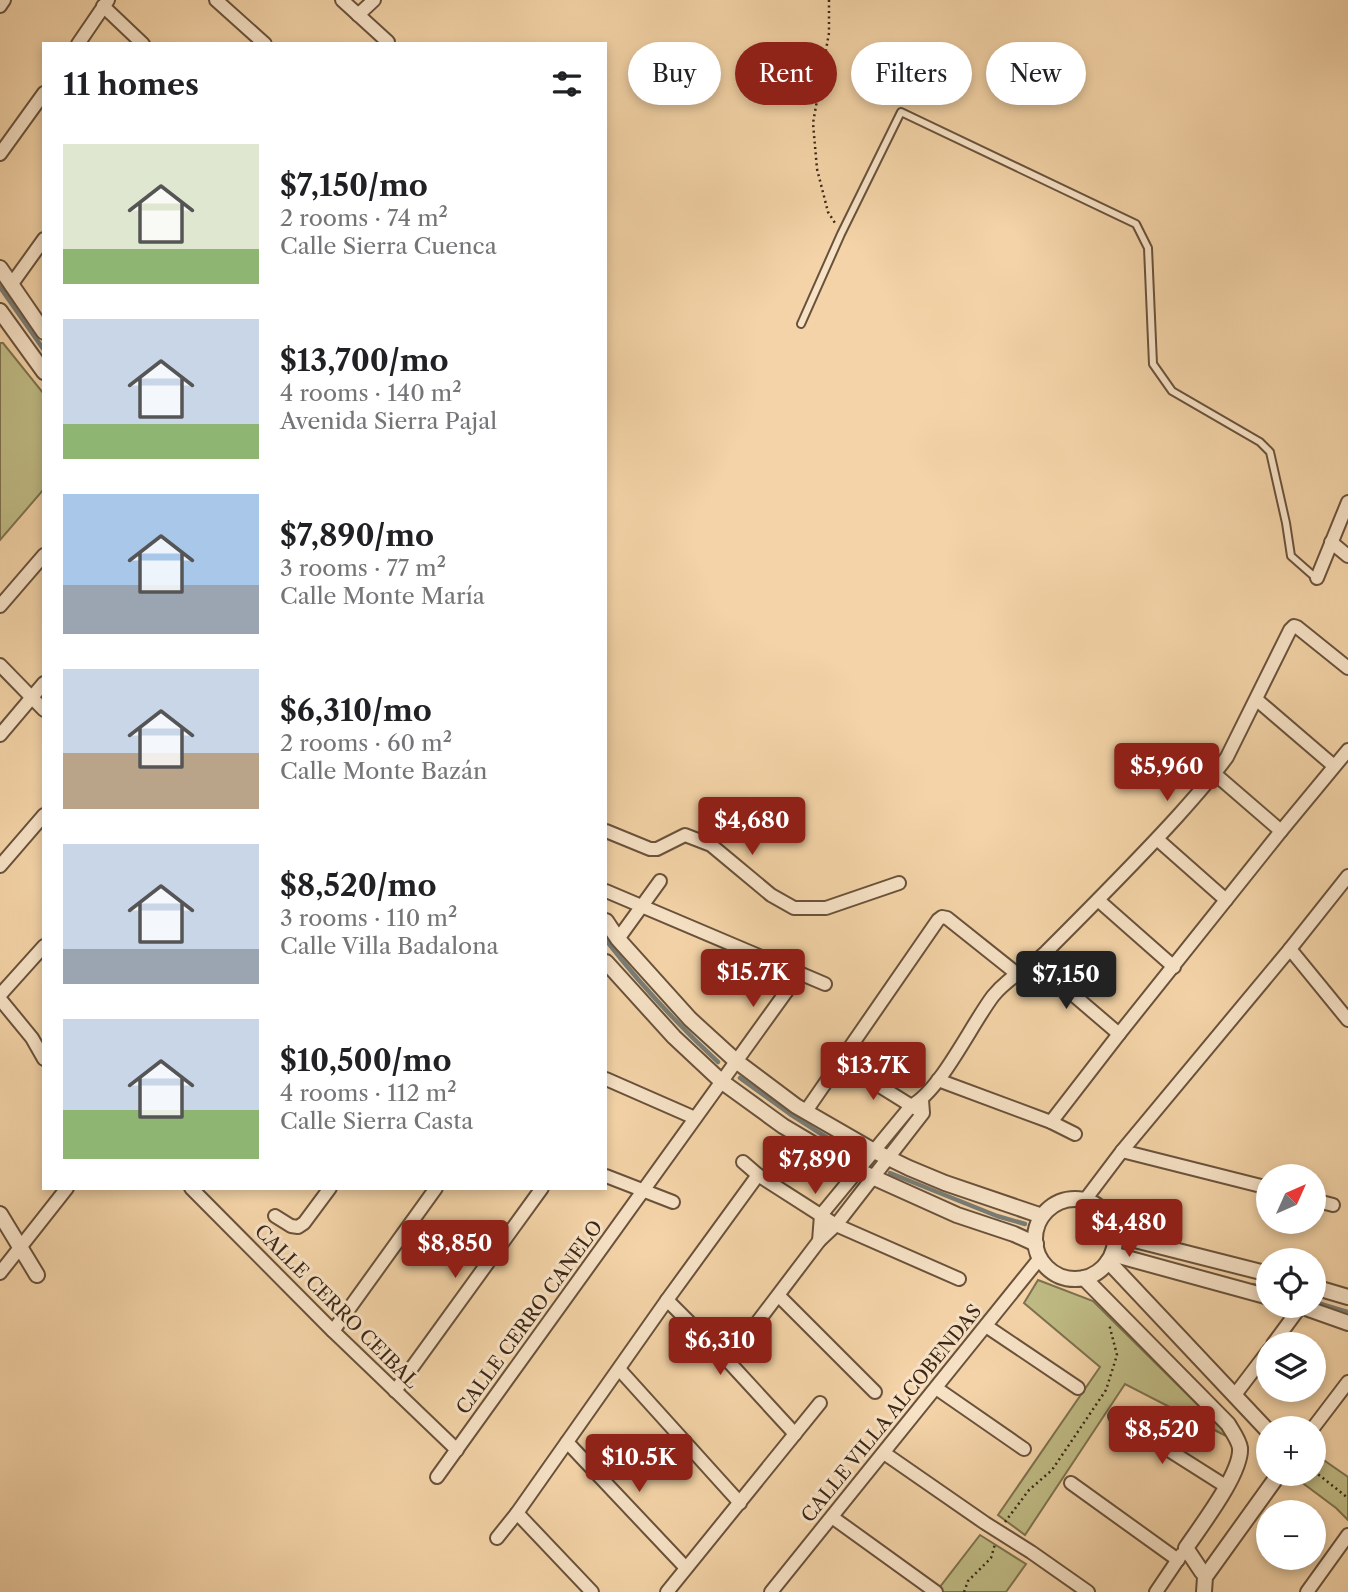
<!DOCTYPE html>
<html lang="en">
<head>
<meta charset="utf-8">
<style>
  :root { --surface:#fff; --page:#f2f2f2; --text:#202124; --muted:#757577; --accent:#8f2418 }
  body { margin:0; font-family:"Libre Caslon Text",serif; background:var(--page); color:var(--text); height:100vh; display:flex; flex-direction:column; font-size:26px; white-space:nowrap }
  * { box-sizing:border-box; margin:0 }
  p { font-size:23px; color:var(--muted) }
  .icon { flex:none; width:38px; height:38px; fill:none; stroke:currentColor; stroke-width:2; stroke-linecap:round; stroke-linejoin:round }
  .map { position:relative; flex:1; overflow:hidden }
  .panel { position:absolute; left:42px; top:42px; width:565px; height:1148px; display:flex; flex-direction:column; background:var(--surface); border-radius:0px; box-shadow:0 4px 10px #0003 }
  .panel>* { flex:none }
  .hud { position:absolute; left:628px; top:42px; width:614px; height:63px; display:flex; gap:14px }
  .needle { width:46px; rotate:45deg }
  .fabs { position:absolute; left:1256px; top:1164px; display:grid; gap:14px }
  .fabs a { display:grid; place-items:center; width:70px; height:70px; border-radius:50%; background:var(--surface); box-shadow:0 4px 10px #0003; font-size:35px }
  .price { position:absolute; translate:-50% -60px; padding:0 16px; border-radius:7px; background:var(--accent); color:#fff; font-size:23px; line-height:46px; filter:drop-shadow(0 2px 4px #0008) }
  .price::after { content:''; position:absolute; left:50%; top:42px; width:21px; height:16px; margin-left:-10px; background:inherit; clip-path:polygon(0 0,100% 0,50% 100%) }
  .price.on { background:#222; color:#fff }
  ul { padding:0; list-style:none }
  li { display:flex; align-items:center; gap:21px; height:175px; padding:0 21px }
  li span { display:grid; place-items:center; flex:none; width:196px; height:140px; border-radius:0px; color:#555 }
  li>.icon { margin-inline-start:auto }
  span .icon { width:84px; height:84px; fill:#fffc; stroke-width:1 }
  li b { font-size:30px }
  h2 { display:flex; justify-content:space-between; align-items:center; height:84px; padding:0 21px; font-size:30px }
  .chip { padding:0 24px; border-radius:32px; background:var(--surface); box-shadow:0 4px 10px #0003; font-size:24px; line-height:63px }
  .chip.on { background:var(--accent); color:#fff }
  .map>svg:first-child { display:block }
  .green { fill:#bfbb84; stroke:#7d714e; stroke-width:2 }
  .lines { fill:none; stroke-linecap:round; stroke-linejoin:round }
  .stream { stroke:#797c75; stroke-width:4.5 }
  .service-casing { stroke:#69523b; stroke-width:10 }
  .minor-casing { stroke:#69523b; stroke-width:16 }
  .tertiary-casing { stroke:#69523b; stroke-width:18 }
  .path { stroke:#3b2717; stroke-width:2.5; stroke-dasharray:2 3.5; stroke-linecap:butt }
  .service { stroke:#f7e2c6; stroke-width:6 }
  .minor { stroke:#f7e2c6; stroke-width:12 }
  .tertiary { stroke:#f7e2c6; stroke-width:14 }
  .labels { text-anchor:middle; stroke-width:6; stroke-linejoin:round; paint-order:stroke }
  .street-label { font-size:19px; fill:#3b2717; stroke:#f7e2c6 }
</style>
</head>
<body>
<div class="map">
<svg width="1348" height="1592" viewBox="0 0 1348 1592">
  <rect width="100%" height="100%" fill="#f3d3a7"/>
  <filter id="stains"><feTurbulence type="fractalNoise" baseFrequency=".00286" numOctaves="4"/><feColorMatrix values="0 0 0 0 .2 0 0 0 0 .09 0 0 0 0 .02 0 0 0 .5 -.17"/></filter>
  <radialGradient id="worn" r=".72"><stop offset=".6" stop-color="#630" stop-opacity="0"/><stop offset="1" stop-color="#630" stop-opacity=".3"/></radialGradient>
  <g class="green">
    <path d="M0,343h3l41,51v95l-44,51z"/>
    <path d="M1038,1280l55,21 139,138 -107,-55 -100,151 -27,-20 102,-148 -76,-64z"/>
    <path d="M1315,1454l33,23v43l-12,-12 -40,-30 3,-4h15z"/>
    <path d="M980,1535l46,29 -20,28h-70z"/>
  </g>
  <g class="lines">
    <g class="stream">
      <path d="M0,287l44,63"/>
      <path d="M606,940c34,44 71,84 112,122"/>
      <path d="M740,1078l50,36 58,37"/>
      <path d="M890,1173l107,43 28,8"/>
      <path d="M1253,1285l16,5"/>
      <path d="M1314,1302l34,10"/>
    </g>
    <defs>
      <path id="service" d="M801,324l40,-90 60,-122 235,112 12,24 5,116 19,27 88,51 10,10 16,71 5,33 25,22"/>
      <g id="minor">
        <path d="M216,0l49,44"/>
        <path d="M342,0l46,42"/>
        <path d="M0,6l4,-6"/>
        <path d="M103,6l40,38"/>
        <path d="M358,15l16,-15"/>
        <path d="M78,44l30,-44"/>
        <path d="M0,154l44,-61"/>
        <path d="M11,285l33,-46"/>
        <path d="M1331,542l17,14"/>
        <path d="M1317,578l31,-76"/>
        <path d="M0,606l44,-51"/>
        <path d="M0,665l44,45"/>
        <path d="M1257,700l77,66"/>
        <path d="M0,735l44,-52"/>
        <path d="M1215,774l66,57"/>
        <path d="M606,831l44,18h7l28,-14 26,10 60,50 23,13h32l73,-25"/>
        <path d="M1157,839l69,61"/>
        <path d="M0,866l44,-51"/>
        <path d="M606,891l219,93"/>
        <path d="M1098,900l76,67"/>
        <path d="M618,939l42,-58"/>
        <path d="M1290,949l58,71"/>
        <path d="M1035,962l84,72"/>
        <path d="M0,995l44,-49"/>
        <path d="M0,999l32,39 12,21"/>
        <path d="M841,1062l77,48"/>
        <path d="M606,1079l89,39"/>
        <path d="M938,1080l113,42 24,12"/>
        <path d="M806,1111l132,-191 4,-3 5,1 69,55"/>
        <path d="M1051,1122l68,-88 162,-203 67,-81"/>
        <path d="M1122,1151l147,37"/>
        <path d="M743,1162l15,13 78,50 123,54"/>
        <path d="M606,1176l67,26"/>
        <path d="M191,1188l142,143 124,119"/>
        <path d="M1085,1200l37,-49 168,-202 58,-73"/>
        <path d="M1314,1200l19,5"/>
        <path d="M275,1216l16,10 7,1 6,-4 26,-35"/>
        <path d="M819,1241l2,-26 90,-109c30,-16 60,-81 82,-110 15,-19 36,-28 53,-44 44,-44 88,-88 130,-134 18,-20 36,-40 51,-61l63,-127 4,-4 3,1 51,41"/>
        <path d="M0,1273l67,-85"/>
        <path d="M779,1296l96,96"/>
        <path d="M667,1300l61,61 67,73"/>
        <path d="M986,1326l92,62"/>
        <path d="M333,1331l103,-143"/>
        <path d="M1273,1344l28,-38"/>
        <path d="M728,1361l91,-120 17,-16 87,-112 -1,-13"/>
        <path d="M619,1369l121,134"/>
        <path d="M936,1388l88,61"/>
        <path d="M395,1391l147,-203"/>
        <path d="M1234,1396l35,-46"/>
        <path d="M1115,1416l112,71"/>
        <path d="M1313,1428l35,-46"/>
        <path d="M567,1442l119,126"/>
        <path d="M884,1453l101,70 46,29 57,40"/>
        <path d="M437,1477l362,-503"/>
        <path d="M1071,1483l107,77"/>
        <path d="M517,1513l75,79"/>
        <path d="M832,1517l104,75"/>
        <path d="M497,1538l20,-25 150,-213 91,-125"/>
        <path d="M667,1592l153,-189"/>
        <path d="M771,1592l269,-334"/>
        <path d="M1156,1592l25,-37"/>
        <path d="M1307,1592l41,-57"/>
      </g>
      <g id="tertiary">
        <path d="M0,268l44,64"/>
        <path d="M0,311l44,61"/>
        <path d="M606,921l12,18 72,80 46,42 60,45 78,45 35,17 36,15 97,33"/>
        <path d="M606,962l68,75 47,44 62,45 74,44 100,45 57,19 22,10"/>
        <circle cx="1075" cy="1239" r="40"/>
        <path d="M0,1214l37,61"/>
        <path d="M1115,1235l154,39"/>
        <path d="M1112,1254l157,43"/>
        <path d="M1108,1261l161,171"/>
        <path d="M1084,1278l144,146c4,7 11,16 12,24 2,25 -40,79 -54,100l16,24"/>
        <path d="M1314,1287l34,10"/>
        <path d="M1300,1306l48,17"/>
        <path d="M1204,1592l1,-15 74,-103"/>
      </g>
    </defs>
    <use href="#service" class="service-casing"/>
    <use href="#minor" class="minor-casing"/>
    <use href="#tertiary" class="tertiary-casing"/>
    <g class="path">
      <path d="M829,0v33l-16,90 4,46 11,43 7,11"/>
      <path d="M1314,1471l34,27"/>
      <path d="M1005,1522l24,-32 23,-20 54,-80 11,-35 -8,-31"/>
      <path d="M964,1592l4,-11 23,-23 4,-14"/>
    </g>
    <use href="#service" class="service"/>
    <use href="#minor" class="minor"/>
    <use href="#tertiary" class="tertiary"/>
  </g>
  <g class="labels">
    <g class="street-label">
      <text transform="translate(337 1306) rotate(45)" y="7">CALLE CERRO CEIBAL</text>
      <text transform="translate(529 1317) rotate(-54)" y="7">CALLE CERRO CANELO</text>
      <text transform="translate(891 1413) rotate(-51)" y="7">CALLE VILLA ALCOBENDAS</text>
    </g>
  </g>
  <rect width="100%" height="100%" filter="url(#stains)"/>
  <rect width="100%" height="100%" fill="url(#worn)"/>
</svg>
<div class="fabs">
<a><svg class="needle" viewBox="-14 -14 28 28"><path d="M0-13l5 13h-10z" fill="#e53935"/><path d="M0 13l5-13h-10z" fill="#757577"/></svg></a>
<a><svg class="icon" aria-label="locate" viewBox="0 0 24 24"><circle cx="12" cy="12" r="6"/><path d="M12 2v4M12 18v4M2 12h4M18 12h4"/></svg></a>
<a><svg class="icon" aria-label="layers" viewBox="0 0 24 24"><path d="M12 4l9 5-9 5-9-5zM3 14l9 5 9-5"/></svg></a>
<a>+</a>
<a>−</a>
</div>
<b class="price" style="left:1167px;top:803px">$5,960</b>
<b class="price" style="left:752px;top:857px">$4,680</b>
<b class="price" style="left:753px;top:1009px">$15.7K</b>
<b class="price on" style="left:1066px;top:1011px">$7,150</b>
<b class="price" style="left:873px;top:1102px">$13.7K</b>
<b class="price" style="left:815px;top:1196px">$7,890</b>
<b class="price" style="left:1129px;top:1259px">$4,480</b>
<b class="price" style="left:455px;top:1280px">$8,850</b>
<b class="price" style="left:720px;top:1377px">$6,310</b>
<b class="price" style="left:1162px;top:1466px">$8,520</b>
<b class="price" style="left:639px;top:1494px">$10.5K</b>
<div class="hud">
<a class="chip">Buy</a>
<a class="chip on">Rent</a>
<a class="chip">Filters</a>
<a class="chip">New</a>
</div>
<section class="panel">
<h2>11 homes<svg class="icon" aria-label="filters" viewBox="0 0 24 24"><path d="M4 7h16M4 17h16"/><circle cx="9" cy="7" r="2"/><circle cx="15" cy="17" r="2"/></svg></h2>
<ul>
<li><span style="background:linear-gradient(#dfe7d0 75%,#8fb573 0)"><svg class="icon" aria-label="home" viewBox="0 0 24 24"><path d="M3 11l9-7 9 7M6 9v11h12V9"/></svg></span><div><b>$7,150/mo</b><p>2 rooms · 74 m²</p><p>Calle Sierra Cuenca</p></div></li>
<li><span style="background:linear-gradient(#c9d6e8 75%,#8fb573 0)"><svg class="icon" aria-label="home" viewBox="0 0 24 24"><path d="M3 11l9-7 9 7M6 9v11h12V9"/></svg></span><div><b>$13,700/mo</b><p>4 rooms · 140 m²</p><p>Avenida Sierra Pajal</p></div></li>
<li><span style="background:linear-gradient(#a9c7e8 65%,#9aa5b1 0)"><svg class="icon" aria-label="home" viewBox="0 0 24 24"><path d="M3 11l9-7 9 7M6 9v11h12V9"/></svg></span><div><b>$7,890/mo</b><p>3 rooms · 77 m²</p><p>Calle Monte María</p></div></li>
<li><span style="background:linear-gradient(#c9d6e8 60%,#b9a48a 0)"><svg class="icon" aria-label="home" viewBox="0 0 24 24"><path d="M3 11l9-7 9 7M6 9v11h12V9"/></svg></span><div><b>$6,310/mo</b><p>2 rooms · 60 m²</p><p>Calle Monte Bazán</p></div></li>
<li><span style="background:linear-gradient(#c9d6e8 75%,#9aa5b1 0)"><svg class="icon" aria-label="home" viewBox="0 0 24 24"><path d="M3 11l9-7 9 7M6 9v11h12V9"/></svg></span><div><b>$8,520/mo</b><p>3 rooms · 110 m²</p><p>Calle Villa Badalona</p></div></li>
<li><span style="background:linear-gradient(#c9d6e8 65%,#8fb573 0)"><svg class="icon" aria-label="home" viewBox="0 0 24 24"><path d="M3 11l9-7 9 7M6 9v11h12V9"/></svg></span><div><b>$10,500/mo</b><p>4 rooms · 112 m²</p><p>Calle Sierra Casta</p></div></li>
</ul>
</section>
</div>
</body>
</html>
